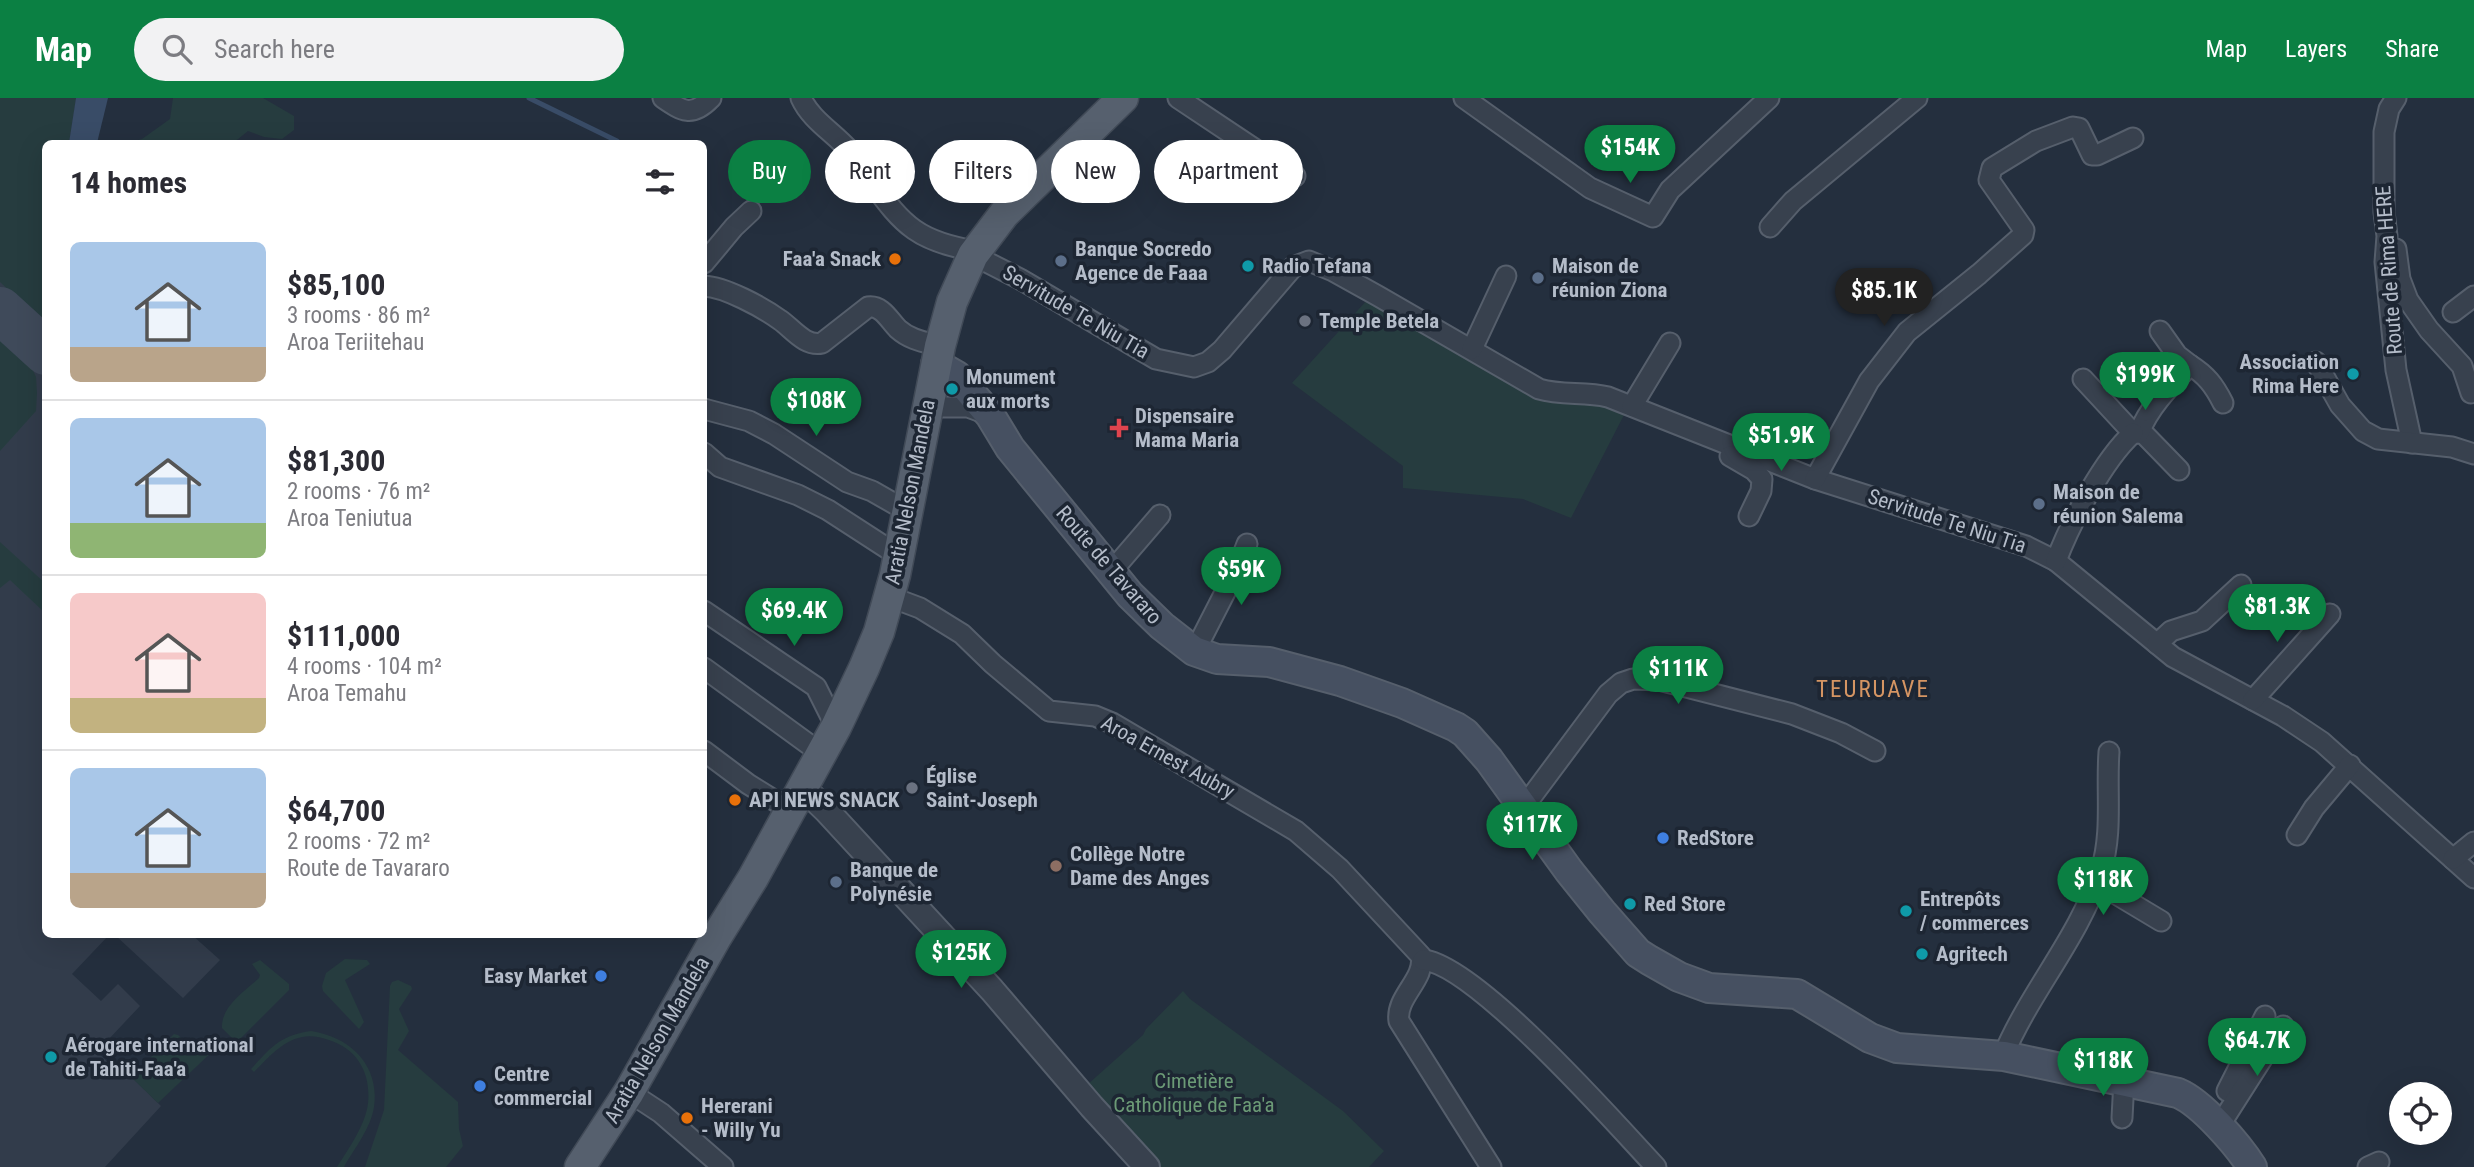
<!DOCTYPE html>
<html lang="en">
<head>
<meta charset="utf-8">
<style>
  :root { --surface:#fff; --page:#f2f2f3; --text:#2b2b33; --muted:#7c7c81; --line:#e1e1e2; --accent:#0b8043 }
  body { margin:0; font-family:"Roboto Condensed",sans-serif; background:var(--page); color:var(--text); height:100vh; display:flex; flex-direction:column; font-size:26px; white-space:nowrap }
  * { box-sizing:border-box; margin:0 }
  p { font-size:23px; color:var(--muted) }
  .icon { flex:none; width:38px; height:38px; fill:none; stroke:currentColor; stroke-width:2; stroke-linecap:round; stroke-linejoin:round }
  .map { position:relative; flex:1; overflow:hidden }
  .details { position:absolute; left:42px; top:42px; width:665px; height:798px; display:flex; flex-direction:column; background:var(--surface); border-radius:10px; box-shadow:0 7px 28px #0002 }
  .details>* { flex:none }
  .hud { position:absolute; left:728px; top:42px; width:665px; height:63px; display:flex; gap:14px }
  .tools { position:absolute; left:2389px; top:984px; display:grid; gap:14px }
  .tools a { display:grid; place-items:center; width:63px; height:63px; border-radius:50%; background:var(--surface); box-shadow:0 7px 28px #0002; font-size:35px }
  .price { position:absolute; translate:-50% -60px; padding:0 16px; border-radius:24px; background:var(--accent); color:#fff; font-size:23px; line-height:46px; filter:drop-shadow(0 2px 4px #0008) }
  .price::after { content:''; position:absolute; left:50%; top:42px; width:21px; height:16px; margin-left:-10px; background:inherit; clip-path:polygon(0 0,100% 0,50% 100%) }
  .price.on { background:#222; color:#fff }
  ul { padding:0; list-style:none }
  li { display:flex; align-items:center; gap:21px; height:175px; padding:0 28px }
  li+li { border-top:2px solid var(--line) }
  li span { display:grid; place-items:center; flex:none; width:196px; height:140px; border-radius:10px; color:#555 }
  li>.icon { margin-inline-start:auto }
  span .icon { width:84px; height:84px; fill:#fffc; stroke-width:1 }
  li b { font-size:30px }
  h2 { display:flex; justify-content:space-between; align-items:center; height:84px; padding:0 28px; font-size:30px }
  .tag { padding:0 24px; border-radius:32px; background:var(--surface); box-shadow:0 7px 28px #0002; font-size:24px; line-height:63px }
  .tag.on { background:var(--accent); color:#fff }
  header { display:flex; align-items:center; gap:42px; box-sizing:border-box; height:98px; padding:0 35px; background:var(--accent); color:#fff }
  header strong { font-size:33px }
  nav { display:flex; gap:38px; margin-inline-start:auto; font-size:24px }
  .search { width:490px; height:63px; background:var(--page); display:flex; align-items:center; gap:18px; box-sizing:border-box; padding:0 24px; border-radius:38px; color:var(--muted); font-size:26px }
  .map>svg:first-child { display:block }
  .airport { fill:#323c4b }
  .green { fill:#263c3f }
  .water { fill:#394c67 }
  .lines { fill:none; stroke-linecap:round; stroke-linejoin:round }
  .stream { stroke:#394c67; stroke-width:5 }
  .taxiway { stroke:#3f4a5a; stroke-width:46 }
  .minor-casing { stroke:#565f6c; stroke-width:23 }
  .tertiary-casing { stroke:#565f6c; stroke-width:28 }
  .secondary-casing { stroke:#565f6c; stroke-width:32 }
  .primary-casing { stroke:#414a57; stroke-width:33 }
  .minor { stroke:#38414e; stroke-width:19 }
  .tertiary { stroke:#38414e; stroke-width:24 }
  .secondary { stroke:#465061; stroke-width:28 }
  .primary { stroke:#56606e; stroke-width:30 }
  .food-dot { fill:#e8710a; stroke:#1d2633; stroke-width:2.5 }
  .service-dot { fill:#5c6f8a; stroke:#1d2633; stroke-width:2.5 }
  .culture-dot { fill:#0f9aa8; stroke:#1d2633; stroke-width:2.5 }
  .worship-dot { fill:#6b7280; stroke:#1d2633; stroke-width:2.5 }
  .health-dot { fill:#e0444e; stroke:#1d2633; stroke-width:2.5 }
  .shop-dot { fill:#3f7fe0; stroke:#1d2633; stroke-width:2.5 }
  .education-dot { fill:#8d6e63; stroke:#1d2633; stroke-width:2.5 }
  .labels { text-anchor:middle; stroke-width:7; stroke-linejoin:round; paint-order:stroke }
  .poi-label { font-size:21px; font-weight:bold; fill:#b4bcc9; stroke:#1d2633; text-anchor:start }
  .street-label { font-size:21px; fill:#b4bcc9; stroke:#1d2633 }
  .park-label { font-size:21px; fill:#6b9a76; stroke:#1d2633 }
  .neighbourhood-label { font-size:23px; letter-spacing:2px; fill:#d59563; stroke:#1d2633 }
</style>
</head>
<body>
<header>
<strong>Map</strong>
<div class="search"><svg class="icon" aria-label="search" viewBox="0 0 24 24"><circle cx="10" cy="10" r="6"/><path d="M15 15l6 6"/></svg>Search here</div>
<nav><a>Map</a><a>Layers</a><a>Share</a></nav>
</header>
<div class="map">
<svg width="2474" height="1069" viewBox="0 0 2474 1069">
  <rect width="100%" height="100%" fill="#242f3e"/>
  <g class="airport">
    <path d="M0,0h76l-7,45 -23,1v790l63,1 -37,39 29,27 17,-17 22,22 -33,35 -2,-2 -10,11 20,19 4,-4 42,41 -56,61h-105z"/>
    <path d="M115,837h77l28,25 -37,38z"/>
  </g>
  <g class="green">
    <path d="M0,0h76l-7,45 -23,1 -1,181 -45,-43z"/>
    <path d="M173,0h90l31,18v14l-12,9 -18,-2 -16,-6 -15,12h-105l14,-4 28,-20z"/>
    <path d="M1368,201l219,103 39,9 -55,107 -48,-19 -120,-11v-22l-111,-83z"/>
    <path d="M0,235l30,31 6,13 1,16 -1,18 -36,40z"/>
    <path d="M0,444l45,41v30l-35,-33 -10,8z"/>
    <path d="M345,861l22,1 3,4 -25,16 19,42 -5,7 -36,-38 -1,-5 4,-13z"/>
    <path d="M260,862l29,24v6l-48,48 -6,3 -13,-13c-1,-22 22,-36 37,-50l1,-3 -8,-11z"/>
    <path d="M398,882l13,6 1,3 -13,20 10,22 -11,19 60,52 1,27 4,17 -17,21h-81l19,-57 6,-124 2,-4z"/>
    <path d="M1183,893l7,8 153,112 41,40 -15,16h-208l-74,-82 56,-50 3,-6z"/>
    <path d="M311,933c39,6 69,34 63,76 -3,21 -20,42 -30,60h-7c11,-17 29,-43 31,-64 3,-29 -10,-54 -39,-63 -9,-3 -18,-5 -27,-3 -20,4 -34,21 -48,35l-3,-3c20,-22 30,-34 60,-38z"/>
    <path d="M174,936l4,1 14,13h8l11,-8 5,8 -58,55 -27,-26z"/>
  </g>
  <path class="water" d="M76,0h32l-11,45h-28z"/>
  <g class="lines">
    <path class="stream" d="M529,0l88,43"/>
    <path class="taxiway" d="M0,212l46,42"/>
    <defs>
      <g id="minor">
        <path d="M663,0c19,13 29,20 48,0"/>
        <path d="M801,0c10,22 32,34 48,52 8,9 15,21 22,31 32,45 48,61 105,70"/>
        <path d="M1178,0l117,78"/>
        <path d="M1464,0l126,90 63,29 17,-27 99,-92"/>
        <path d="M2396,0l-7,11 -5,23v80l3,24 -2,26 11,108 16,73"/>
        <path d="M1770,129l23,-26 124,-103"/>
        <path d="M2396,151l4,30 8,21 21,30 33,36 9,27"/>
        <path d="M973,157l47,24 136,80 38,8 14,-5 14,-12 71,-83 16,-6 24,10 45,25 161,93c23,7 46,2 69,8l207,82 211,67 30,15 117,96 110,59 39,26 152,136"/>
        <path d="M704,165l30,-36 17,-16"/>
        <path d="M704,188c21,1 58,21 76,34 12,8 25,27 42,23l46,-36c14,-2 21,13 30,22 12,11 27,13 42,17"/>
        <path d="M2453,214l21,-16"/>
        <path d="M2160,233l17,24 13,10"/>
        <path d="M1472,251l34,-73"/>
        <path d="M2316,264l24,43 23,26 15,8 74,8 22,7"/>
        <path d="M2083,281l50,54h10l36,37"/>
        <path d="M1632,308l38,-63"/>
        <path d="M927,309h41l19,7"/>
        <path d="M704,311l45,12 25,13 73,48 25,9 35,20"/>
        <path d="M2139,335c10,-26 32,-48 51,-68 16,10 24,20 33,38"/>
        <path d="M704,355l16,14 78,28 30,15 71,46"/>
        <path d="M1730,358l24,14 8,9 -1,12 -12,25"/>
        <path d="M1815,381l54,-98 38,-49 72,-58 44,-39 1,-5 -35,-50 3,-12 44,-27 37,-14 6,1 13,27h5l36,-17"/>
        <path d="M2056,463c14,-37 47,-101 77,-128"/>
        <path d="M1111,474l49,-57"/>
        <path d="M888,498l32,12 42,26 31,30 56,47 46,5 17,7 184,108 44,38 81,87c5,23 -26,41 -22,65l92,146"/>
        <path d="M704,513l112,76 20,40"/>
        <path d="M2157,546l14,-13 31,-10 39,-36"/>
        <path d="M1195,553l44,-86 8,-21"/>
        <path d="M704,570l118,86"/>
        <path d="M2253,602l77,-86"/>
        <path d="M704,653l44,33 42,26"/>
        <path d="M1523,710l85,-114 13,-11 12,-4 26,1 133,34 49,19 34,18"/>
        <path d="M2297,737l17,-27 36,-43"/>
        <path d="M2453,761l21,-17"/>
        <path d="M2096,784l65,39"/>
        <path d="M1423,862c52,4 193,164 233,207"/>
        <path d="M2003,958c27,-65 76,-118 98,-186 12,-37 5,-80 8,-118"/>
        <path d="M2227,993l38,-75"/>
        <path d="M629,994l32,21 62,54"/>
        <path d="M2122,1020l2,-38"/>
        <path d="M2218,1030l65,-102"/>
        <path d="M2368,1069l11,-5"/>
      </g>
      <path id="tertiary" d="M802,689l25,24 165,179 100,117 55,60"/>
      <path id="secondary" d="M936,266l21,12 14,17 19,22 20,33 120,147 32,31 32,25 23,8 52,3 71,19 62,22 54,24 9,6 24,27 80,111 33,41 36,41 11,7 30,17 30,11 88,6 73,44 27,10 107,8 174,37c24,10 60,52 74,74"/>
      <path id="primary" d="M580,1069l49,-75 88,-156 36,-58 83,-151 28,-59 15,-36 16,-57 45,-229 12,-44 21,-47 31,-41 119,-116"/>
    </defs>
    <use href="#minor" class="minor-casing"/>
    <use href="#tertiary" class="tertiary-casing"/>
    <use href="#secondary" class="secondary-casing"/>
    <use href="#primary" class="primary-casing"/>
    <use href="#minor" class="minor"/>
    <use href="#tertiary" class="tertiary"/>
    <use href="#secondary" class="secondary"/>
    <use href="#primary" class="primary"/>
  </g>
  <g class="food-dot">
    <circle cx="895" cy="161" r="7"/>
    <circle cx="735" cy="702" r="7"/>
    <circle cx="687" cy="1020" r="7"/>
  </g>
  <g class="service-dot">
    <circle cx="1061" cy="163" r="7"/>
    <circle cx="1538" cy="180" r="7"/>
    <circle cx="2039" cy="406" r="7"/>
    <circle cx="836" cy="784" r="7"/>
  </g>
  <g class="culture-dot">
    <circle cx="1248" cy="168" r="7"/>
    <circle cx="2353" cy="276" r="7"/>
    <circle cx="952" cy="291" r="7"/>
    <circle cx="1630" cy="806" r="7"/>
    <circle cx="1906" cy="813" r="7"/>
    <circle cx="1922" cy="856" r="7"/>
    <circle cx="51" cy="959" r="7"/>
  </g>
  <g class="worship-dot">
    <circle cx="1305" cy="223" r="7"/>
    <circle cx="912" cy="690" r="7"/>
  </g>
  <path class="health-dot" d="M1115.5 319.5h7v7h7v7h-7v7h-7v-7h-7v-7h7z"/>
  <g class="shop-dot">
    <circle cx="1663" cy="740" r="7"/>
    <circle cx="601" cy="878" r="7"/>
    <circle cx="480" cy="988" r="7"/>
  </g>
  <circle class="education-dot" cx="1056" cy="768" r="7"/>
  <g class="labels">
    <g class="poi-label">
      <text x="1075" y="158">Banque Socredo<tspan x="1075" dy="24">Agence de Faaa</tspan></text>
      <text x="881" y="168" text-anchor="end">Faa'a Snack</text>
      <text x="1262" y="175">Radio Tefana</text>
      <text x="1552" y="175">Maison de<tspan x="1552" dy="24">réunion Ziona</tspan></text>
      <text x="1319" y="230">Temple Betela</text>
      <text x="2339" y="271" text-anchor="end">Association<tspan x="2339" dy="24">Rima Here</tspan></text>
      <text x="966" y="286">Monument<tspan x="966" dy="24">aux morts</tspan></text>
      <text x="1135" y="325">Dispensaire<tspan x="1135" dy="24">Mama Maria</tspan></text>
      <text x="2053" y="401">Maison de<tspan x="2053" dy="24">réunion Salema</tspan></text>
      <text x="926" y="685">Église<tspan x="926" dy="24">Saint-Joseph</tspan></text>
      <text x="749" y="709">API NEWS SNACK</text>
      <text x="1677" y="747">RedStore</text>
      <text x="1070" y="763">Collège Notre<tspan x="1070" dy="24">Dame des Anges</tspan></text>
      <text x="850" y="779">Banque de<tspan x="850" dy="24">Polynésie</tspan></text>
      <text x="1920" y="808">Entrepôts<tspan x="1920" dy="24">/ commerces</tspan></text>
      <text x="1644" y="813">Red Store</text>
      <text x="1936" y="863">Agritech</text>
      <text x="587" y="885" text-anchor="end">Easy Market</text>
      <text x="65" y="954">Aérogare international<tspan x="65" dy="24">de Tahiti-Faa'a</tspan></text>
      <text x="494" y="983">Centre<tspan x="494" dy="24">commercial</tspan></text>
      <text x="701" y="1015">Hererani<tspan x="701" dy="24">- Willy Yu</tspan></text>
    </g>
    <g class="street-label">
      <text transform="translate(2389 172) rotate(-94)" y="7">Route de Rima HERE</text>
      <text transform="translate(1076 214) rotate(30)" y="7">Servitude Te Niu Tia</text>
      <text transform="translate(910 394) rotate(-79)" y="7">Aratia Nelson Mandela</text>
      <text transform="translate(1947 423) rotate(18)" y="7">Servitude Te Niu Tia</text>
      <text transform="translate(1109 467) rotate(49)" y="7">Route de Tavararo</text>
      <text transform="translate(1168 659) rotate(29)" y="7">Aroa Ernest Aubry</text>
      <text transform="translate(657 942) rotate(-60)" y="7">Aratia Nelson Mandela</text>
    </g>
    <g class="park-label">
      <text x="1194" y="990">Cimetière<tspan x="1194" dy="24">Catholique de Faa'a</tspan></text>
    </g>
    <g class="neighbourhood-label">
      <text x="1873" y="599">TEURUAVE</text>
    </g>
  </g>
</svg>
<div class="tools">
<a><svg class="icon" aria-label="locate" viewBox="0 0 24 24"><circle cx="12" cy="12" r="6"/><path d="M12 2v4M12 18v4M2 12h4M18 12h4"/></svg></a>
</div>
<b class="price" style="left:1630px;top:87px">$154K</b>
<b class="price on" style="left:1884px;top:230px">$85.1K</b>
<b class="price" style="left:2145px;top:314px">$199K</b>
<b class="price" style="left:816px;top:340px">$108K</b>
<b class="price" style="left:1781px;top:375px">$51.9K</b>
<b class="price" style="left:1241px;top:509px">$59K</b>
<b class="price" style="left:2277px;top:546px">$81.3K</b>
<b class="price" style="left:794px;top:550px">$69.4K</b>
<b class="price" style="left:1678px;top:608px">$111K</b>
<b class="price" style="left:1532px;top:764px">$117K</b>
<b class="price" style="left:2103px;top:819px">$118K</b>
<b class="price" style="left:961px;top:892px">$125K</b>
<b class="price" style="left:2257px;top:980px">$64.7K</b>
<b class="price" style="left:2103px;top:1000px">$118K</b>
<div class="hud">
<a class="tag on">Buy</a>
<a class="tag">Rent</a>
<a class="tag">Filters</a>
<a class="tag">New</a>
<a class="tag">Apartment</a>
</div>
<section class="details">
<h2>14 homes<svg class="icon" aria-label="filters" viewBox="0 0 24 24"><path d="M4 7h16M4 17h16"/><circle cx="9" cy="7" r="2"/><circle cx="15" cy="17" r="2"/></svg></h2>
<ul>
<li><span style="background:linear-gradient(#a9c7e8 75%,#b9a48a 0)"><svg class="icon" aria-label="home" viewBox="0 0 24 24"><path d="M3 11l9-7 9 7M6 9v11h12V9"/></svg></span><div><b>$85,100</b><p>3 rooms · 86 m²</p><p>Aroa Teriitehau</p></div></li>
<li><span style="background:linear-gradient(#a9c7e8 75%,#8fb573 0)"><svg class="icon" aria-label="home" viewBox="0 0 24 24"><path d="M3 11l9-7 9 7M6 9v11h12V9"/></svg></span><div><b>$81,300</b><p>2 rooms · 76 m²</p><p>Aroa Teniutua</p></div></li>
<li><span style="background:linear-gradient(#f6c9c9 75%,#c2b280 0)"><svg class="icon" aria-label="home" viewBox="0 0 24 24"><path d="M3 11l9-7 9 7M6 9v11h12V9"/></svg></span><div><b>$111,000</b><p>4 rooms · 104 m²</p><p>Aroa Temahu</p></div></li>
<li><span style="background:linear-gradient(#a9c7e8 75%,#b9a48a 0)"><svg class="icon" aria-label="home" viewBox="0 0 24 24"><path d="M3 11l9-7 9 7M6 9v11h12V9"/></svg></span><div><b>$64,700</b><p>2 rooms · 72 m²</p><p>Route de Tavararo</p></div></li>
</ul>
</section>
</div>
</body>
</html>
